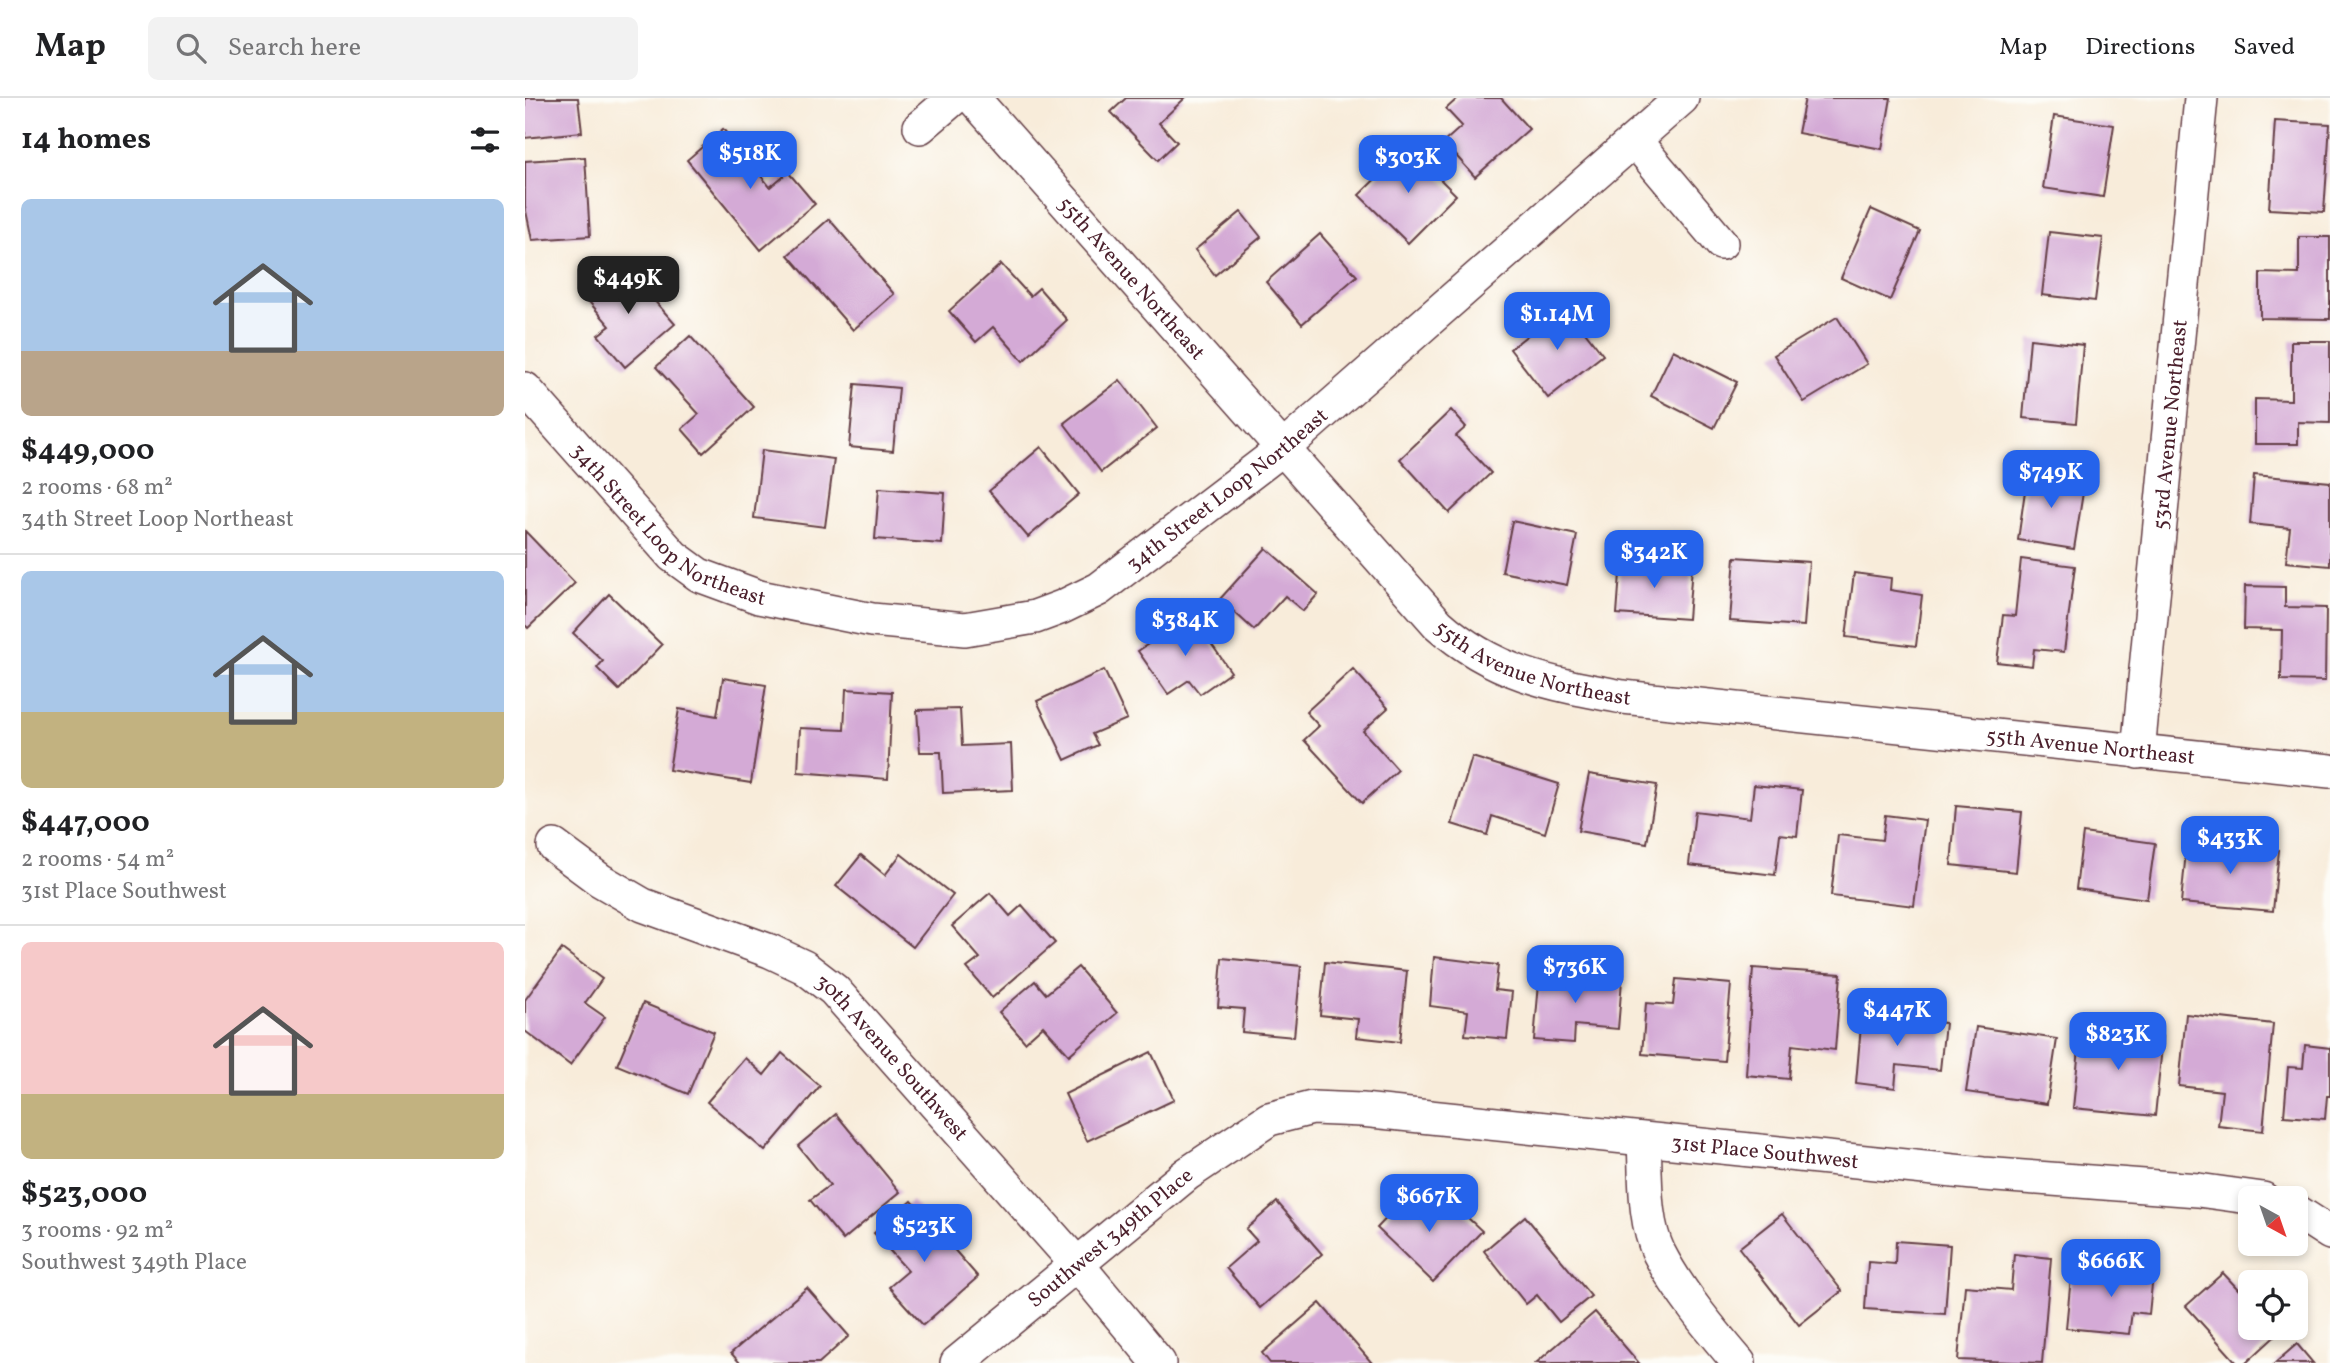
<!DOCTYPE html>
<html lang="en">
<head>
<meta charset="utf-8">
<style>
  :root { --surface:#fff; --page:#f2f2f2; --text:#202124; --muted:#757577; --line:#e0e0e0; --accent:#2563eb }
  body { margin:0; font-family:Vollkorn,serif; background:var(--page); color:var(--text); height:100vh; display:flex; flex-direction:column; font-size:26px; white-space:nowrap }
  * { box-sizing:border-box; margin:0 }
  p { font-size:23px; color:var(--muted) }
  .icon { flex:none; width:38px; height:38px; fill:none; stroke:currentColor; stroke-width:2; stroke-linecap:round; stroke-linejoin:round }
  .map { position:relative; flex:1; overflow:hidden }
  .drawer { display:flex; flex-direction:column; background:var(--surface); width:525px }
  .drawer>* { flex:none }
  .needle { width:46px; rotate:140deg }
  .controls { position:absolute; left:1713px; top:1088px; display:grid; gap:14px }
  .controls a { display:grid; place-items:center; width:70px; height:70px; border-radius:10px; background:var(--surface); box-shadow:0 4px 10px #0003; font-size:35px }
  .price { position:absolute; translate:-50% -60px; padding:0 16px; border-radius:14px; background:var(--accent); color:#fff; font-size:23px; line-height:46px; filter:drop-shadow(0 2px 4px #0008) }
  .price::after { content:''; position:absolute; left:50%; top:42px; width:21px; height:16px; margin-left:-10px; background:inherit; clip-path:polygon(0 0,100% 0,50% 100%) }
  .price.on { background:#222; color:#fff }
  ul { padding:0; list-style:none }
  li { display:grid; align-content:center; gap:14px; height:371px; padding:0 21px }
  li+li { border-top:2px solid var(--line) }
  li span { display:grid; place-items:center; height:217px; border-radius:10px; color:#555 }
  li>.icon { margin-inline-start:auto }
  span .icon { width:126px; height:126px; fill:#fffc; stroke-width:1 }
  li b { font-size:30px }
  h2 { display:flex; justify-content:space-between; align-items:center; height:84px; padding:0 21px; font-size:30px }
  header { display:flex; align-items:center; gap:42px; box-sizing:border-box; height:98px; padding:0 35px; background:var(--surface); border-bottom:2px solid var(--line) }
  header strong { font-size:33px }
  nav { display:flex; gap:38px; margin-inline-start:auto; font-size:24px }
  .search { width:490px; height:63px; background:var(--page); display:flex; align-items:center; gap:18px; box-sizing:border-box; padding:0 24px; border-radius:10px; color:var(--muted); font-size:26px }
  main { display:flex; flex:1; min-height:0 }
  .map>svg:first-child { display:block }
  .building { fill:#d4aad6 }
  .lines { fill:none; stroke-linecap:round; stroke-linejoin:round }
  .street-casing { stroke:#643e45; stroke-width:36 }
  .street { stroke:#fff; stroke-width:33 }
  .labels { text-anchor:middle; stroke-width:5; stroke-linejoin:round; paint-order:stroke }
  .street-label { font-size:21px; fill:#4a1f2b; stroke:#fdfcf7 }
</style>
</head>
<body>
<header>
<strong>Map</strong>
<div class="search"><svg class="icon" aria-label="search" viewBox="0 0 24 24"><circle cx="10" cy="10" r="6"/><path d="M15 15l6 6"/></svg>Search here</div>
<nav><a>Map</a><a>Directions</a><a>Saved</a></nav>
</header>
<main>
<section class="drawer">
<h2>14 homes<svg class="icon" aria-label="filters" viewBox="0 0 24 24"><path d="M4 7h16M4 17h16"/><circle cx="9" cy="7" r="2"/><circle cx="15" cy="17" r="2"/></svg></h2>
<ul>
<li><span style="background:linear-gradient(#a9c7e8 70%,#b9a48a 0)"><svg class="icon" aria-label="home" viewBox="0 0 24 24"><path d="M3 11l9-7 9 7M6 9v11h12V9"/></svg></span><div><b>$449,000</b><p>2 rooms · 68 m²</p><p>34th Street Loop Northeast</p></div></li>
<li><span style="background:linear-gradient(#a9c7e8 65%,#c2b280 0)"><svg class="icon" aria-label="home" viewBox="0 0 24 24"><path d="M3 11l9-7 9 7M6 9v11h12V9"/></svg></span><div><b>$447,000</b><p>2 rooms · 54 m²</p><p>31st Place Southwest</p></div></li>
<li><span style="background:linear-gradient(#f6c9c9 70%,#c2b280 0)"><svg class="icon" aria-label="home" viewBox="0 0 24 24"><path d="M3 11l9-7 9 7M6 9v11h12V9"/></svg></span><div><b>$523,000</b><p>3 rooms · 92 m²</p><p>Southwest 349th Place</p></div></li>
</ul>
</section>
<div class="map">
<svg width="1805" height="1265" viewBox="0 0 1805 1265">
  <rect width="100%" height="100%" fill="#fdfcf7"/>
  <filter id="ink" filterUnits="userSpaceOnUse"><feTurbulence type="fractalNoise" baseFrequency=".0143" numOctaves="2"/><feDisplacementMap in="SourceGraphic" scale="14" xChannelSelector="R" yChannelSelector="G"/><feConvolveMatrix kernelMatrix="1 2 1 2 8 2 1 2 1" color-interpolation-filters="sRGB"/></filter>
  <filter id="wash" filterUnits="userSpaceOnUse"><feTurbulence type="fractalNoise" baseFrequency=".00686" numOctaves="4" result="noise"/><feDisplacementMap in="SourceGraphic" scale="28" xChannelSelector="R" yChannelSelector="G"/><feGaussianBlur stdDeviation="1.57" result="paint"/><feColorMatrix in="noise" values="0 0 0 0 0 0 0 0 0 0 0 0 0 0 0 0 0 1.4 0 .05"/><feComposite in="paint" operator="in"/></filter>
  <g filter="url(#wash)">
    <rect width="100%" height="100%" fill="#f8ecda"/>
    <g id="blocks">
      <g class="building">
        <path d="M0,0h53l4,34 -57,6z"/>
        <path d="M601,0h59l-26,25 18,19 -19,18 -47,-48z"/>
        <path d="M933,0h43l28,31 -54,48 -31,-35 18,-16 -16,-17z"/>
        <path d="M1280,0h86l-9,51 -84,-16z"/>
        <path d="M1529,18l60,9 -11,72 -60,-9z"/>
        <path d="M1750,23l55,3 -6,88 -55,-3z"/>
        <path d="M198,31l47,58 18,-15 27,32 -54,46 -74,-90z"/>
        <path d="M883,49l48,48 -48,48 -49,-48z"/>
        <path d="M60,59l5,79 -58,4 -7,-34v-45z"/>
        <path d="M1346,111l49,22 -30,69 -49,-22z"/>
        <path d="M716,114l20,25 -46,38 -20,-25z"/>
        <path d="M304,121l65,75 -41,36 -65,-75z"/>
        <path d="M1524,134l54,6 -8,63 -53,-6z"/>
        <path d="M795,136l37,42 -55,48 -36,-42z"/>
        <path d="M1774,139h31v82l-70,-1v-45l39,1z"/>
        <path d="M476,166l29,32 9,-8 28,32 -44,41 -30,-34 -17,15 -27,-31z"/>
        <path d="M98,167l52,59 -50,43 -27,-32 12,-9 -25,-29z"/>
        <path d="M1040,208l38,49 -55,43 -38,-49z"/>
        <path d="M1312,219l30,47 -63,38 -30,-47z"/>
        <path d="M165,238l64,71 -51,46 -21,-24 17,-15 -43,-47z"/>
        <path d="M1505,241l53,6 -7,78 -53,-5z"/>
        <path d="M1766,243h39v82l-32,-1v22h-43v-45l36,1z"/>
        <path d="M1148,252l64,32 -23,46 -63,-32z"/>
        <path d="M595,282l37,48 -56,44 -37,-49z"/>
        <path d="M330,286l44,4 -6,63 -44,-4z"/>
        <path d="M926,312l15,17 -10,9 35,37 -42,40 -49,-54z"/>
        <path d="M516,349l38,47 -51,43 -39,-46z"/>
        <path d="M237,352l72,9 -9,68 -71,-9z"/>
        <path d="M1503,372l57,10 -11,69 -56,-9z"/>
        <path d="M1729,377l76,7v84l-44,-4 4,-34 -40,-4z"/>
        <path d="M354,390l66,5 -3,51 -67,-5z"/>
        <path d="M987,423l65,14 -10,50 -65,-13z"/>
        <path d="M0,433l50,52 -47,45 -3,-3z"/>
        <path d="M741,450l52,46 -15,17 -18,-15 -31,34 -34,-31z"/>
        <path d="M1210,459l74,5 -5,64 -74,-5z"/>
        <path d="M1496,461l54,7 -11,86 -30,-3 -2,17 -35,-4 6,-47 12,1z"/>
        <path d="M1096,462l71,6 -4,53 -71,-5z"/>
        <path d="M1329,475l37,5 -1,12 32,5 -6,51 -70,-9z"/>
        <path d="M1720,488l40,1v20l41,1 -1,73 -44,-1 1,-50 -38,-1z"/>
        <path d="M84,496l53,51 -43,45 -22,-22 6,-7 -30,-28z"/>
        <path d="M666,517l40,57 -31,22 -11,-14 -21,14 -30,-43z"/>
        <path d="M828,571l35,39 -25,23 35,39 -36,33 -58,-63 15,-14 -13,-14z"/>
        <path d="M579,572l23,49 -35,15 6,11 -33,15 -28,-59z"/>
        <path d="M198,580l43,7 -15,98 -82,-13 10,-61 38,7z"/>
        <path d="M321,591l46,3 -4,87 -90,-7 2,-44 44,2z"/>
        <path d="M435,611l2,37 49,-2 2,46 -70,3 -2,-41h-21l-3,-42z"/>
        <path d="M947,659l87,27 -14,49 -53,-17 -5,19 -35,-11z"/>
        <path d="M1064,676l68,11 -10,58 -69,-12z"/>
        <path d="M1229,687l48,5 -5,46 -17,-2 -5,41 -86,-10 6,-54 55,7z"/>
        <path d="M1431,708l66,6 -6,60 -65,-7z"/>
        <path d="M1360,717l40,5 -11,86 -83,-10 7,-61 44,5z"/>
        <path d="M1558,735l72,10 -8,56 -71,-10z"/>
        <path d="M1662,743l92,9 -6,61 -92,-8z"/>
        <path d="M376,756l52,41 -40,52 -77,-61 25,-31 24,20z"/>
        <path d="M465,795l20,23 12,-11 33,38 -63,55 -25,-30 13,-10 -28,-32z"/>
        <path d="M37,851l40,30 -17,24 20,14 -35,48 -45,-34v-31z"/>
        <path d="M909,859l64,8 -3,25 17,2 -5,47 -42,-4 3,-24 -38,-5z"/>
        <path d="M697,860l79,8 -7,71 -52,-5 2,-23 -26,-2z"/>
        <path d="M800,864l82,9 -7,71 -44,-5 2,-18 -38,-4z"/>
        <path d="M553,869l39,46 -48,42 -26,-29 -18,16 -26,-30 36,-31 11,13z"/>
        <path d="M1228,870l88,6 -6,76 -43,-5 -3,34 -43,-4z"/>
        <path d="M1015,874l82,8 -4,49 -43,-4 -1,18 -40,-3z"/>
        <path d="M1151,881l55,5 -7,77 -82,-7 4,-51 27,2z"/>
        <path d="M118,905l71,29 -26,62 -71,-29z"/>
        <path d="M1337,916l83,9 -5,47 -43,-5 -2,23 -39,-5z"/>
        <path d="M1661,916l87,10 -10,107 -45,-5 4,-35 -43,-5z"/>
        <path d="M1451,929l81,12 -10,65 -81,-12z"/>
        <path d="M1556,931l82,8 -8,79 -82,-8z"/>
        <path d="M1780,947l25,3v48h-3l-2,23 -41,-3 4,-49 15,1z"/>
        <path d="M626,954l23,48 -87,41 -22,-47z"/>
        <path d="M257,955l38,33 -55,65 -58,-49 38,-44 19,17z"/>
        <path d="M311,1016l64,78 -57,48 -33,-40 20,-15 -32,-39z"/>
        <path d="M889,1091l27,26 11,-12 30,28 -49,51 -56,-54z"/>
        <path d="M387,1103l66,76 -55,48 -34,-38 19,-16 -34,-38z"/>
        <path d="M752,1104l45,52 -62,54 -34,-40 31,-27 -11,-12z"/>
        <path d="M1257,1116l60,77 -43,34 -60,-77z"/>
        <path d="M1000,1118l66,80 -32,26 -22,-27 -11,9 -42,-53z"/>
        <path d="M1371,1143l54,4 -5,69 -80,-5 3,-47 27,2z"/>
        <path d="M1489,1156l37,4 -9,105 -84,-3 7,-74 46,4z"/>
        <path d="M1589,1164l40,3 -5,49 -17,-2 -3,22 -63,-6 5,-51 42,4z"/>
        <path d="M1698,1175l28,30v25h33l-38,35h-9l-51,-57z"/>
        <path d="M282,1190l42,48 -30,27h-79l-9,-10z"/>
        <path d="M795,1205l52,60h-102l-8,-10z"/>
        <path d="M1070,1214l44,51h-103z"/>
        <path d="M1772,1246l16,19h-38z"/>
      </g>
    </g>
  </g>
  <g filter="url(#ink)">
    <use href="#blocks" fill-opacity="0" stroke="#643e45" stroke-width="2"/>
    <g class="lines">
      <defs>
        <g id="street">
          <path id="s1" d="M448,0l465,526c56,50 114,60 185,73l707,74"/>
          <path d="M395,29l34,-29"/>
          <path d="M1111,44l85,101"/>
          <path id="s2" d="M0,291l148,167 26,19 60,22 113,23 93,9 70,-12 27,-10 37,-18 182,-139 401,-352"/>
          <path id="s3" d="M1613,654l63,-654"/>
          <path id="s4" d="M29,748l46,34 43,25 127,46 34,16 30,23 242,273 83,100"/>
          <path d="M1119,1043c2,36 -1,79 15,112 20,39 52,77 80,110"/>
          <path d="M1771,1113l34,22"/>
          <path id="s5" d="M432,1265l230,-189 82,-55 43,-11 50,2 621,64 215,16 65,9"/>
        </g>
      </defs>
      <use href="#street" class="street-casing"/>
      <use href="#street" class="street"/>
    </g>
  </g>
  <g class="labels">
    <g class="street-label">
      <text dy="7" stroke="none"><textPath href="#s1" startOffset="240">55th Avenue Northeast</textPath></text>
      <text dy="7" stroke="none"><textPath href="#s3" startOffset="329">53rd Avenue Northeast</textPath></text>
      <text dy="7" stroke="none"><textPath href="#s2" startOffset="831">34th Street Loop Northeast</textPath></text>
      <text dy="7" stroke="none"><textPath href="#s2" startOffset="201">34th Street Loop Northeast</textPath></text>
      <text dy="7" stroke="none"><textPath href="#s1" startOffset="807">55th Avenue Northeast</textPath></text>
      <text dy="7" stroke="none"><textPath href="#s1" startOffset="1374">55th Avenue Northeast</textPath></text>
      <text dy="7" stroke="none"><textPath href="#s4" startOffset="406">30th Avenue Southwest</textPath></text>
      <text dy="7" stroke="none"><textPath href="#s5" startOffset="896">31st Place Southwest</textPath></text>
      <text dy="7" stroke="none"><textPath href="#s5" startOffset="198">Southwest 349th Place</textPath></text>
    </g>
  </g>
</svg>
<div class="controls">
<a><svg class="needle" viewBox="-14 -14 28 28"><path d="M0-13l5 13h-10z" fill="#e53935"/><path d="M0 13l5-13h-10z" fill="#757577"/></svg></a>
<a><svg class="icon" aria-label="locate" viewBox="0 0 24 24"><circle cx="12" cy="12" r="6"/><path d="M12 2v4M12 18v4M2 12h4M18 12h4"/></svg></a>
</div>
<b class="price" style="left:225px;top:93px">$518K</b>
<b class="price" style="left:883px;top:97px">$303K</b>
<b class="price on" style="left:103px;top:218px">$449K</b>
<b class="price" style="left:1032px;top:254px">$1.14M</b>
<b class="price" style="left:1526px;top:412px">$749K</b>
<b class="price" style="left:1129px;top:492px">$342K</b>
<b class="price" style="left:660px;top:560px">$384K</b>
<b class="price" style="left:1705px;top:778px">$433K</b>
<b class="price" style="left:1050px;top:907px">$736K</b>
<b class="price" style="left:1372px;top:950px">$447K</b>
<b class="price" style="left:1593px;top:974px">$823K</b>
<b class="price" style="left:904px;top:1136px">$667K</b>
<b class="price" style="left:399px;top:1166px">$523K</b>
<b class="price" style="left:1586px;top:1201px">$666K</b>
</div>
</main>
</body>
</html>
